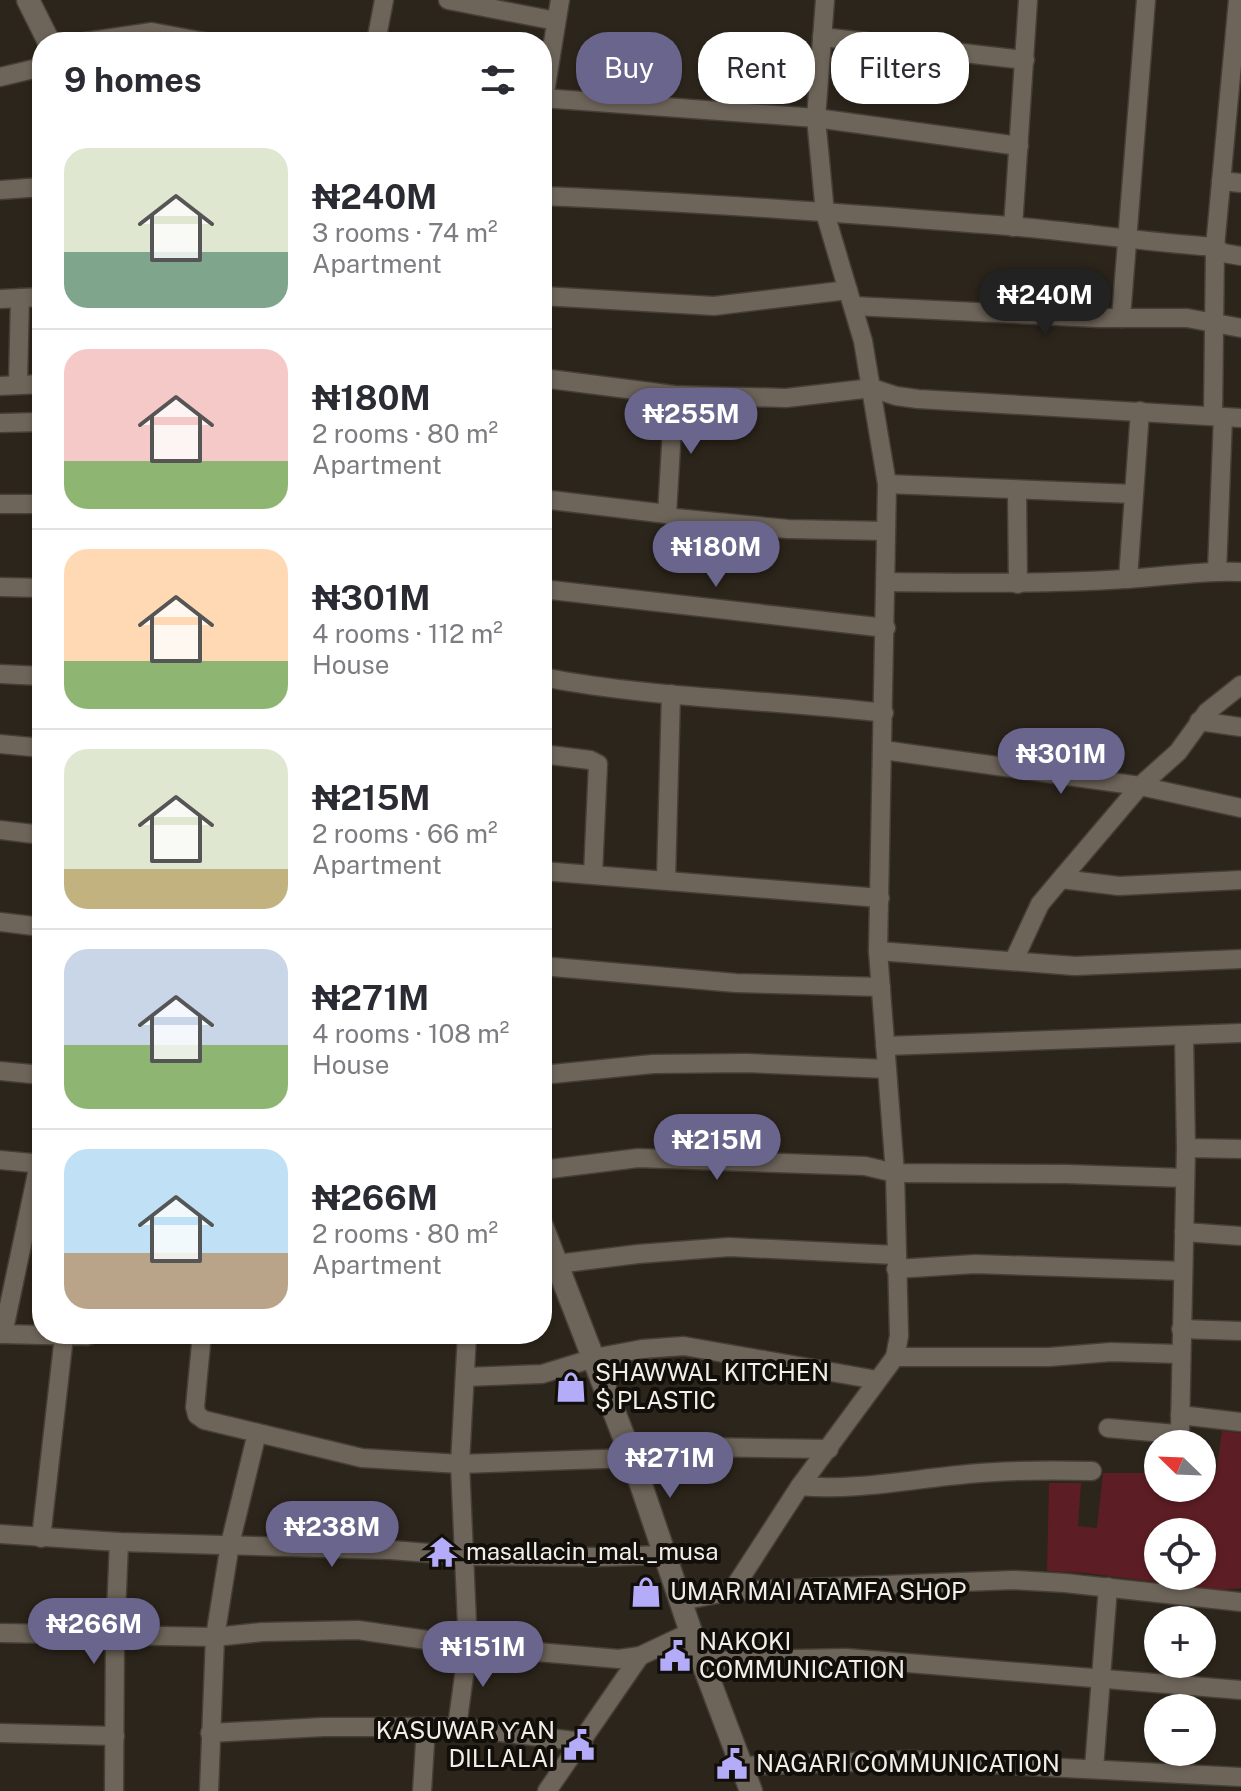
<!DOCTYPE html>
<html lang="en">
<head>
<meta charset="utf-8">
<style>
  :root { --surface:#fff; --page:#f7f7f7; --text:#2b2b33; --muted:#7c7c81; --line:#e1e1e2; --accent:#69658c }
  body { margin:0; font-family:"Public Sans",sans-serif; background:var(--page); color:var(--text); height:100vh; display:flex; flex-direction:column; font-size:30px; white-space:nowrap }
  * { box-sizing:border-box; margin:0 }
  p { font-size:26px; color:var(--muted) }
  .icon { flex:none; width:44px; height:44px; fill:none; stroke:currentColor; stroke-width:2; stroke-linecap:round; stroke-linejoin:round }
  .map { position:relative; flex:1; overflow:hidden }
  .panel { position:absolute; left:32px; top:32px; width:520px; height:1312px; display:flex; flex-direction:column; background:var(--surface); border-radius:32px; box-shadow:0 2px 6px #0004 }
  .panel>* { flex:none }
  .banner { position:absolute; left:576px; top:32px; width:544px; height:72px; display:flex; gap:16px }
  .needle { width:52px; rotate:293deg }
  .controls { position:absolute; left:1144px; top:1430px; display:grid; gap:16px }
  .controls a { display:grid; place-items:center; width:72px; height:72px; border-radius:50%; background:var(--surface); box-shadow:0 2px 6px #0004; font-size:40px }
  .price { position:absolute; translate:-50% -68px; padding:0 18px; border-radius:28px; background:var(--accent); color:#fff; font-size:26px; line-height:52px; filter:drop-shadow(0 2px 4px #0008) }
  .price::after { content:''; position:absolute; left:50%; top:48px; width:24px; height:18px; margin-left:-12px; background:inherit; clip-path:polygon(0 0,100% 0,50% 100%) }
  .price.active { background:#222; color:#fff }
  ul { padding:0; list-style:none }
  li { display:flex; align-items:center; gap:24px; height:200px; padding:0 32px }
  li+li { border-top:2px solid var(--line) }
  li span { display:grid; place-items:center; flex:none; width:224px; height:160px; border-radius:24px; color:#555 }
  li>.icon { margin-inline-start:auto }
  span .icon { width:96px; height:96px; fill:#fffc; stroke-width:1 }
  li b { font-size:34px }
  h2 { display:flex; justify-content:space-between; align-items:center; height:96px; padding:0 32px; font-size:34px }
  .tag { padding:0 28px; border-radius:32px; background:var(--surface); box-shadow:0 2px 6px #0004; font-size:28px; line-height:72px }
  .tag.active { background:var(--accent); color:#fff }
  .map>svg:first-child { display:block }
  .green { fill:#5d1d24; fill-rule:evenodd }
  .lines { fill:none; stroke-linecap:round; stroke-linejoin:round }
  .minor-casing { stroke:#463f38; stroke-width:21 }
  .tertiary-casing { stroke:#463f38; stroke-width:25 }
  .minor { stroke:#6e655a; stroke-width:18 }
  .tertiary { stroke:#6e655a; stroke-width:22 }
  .labels { text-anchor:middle; stroke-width:8; stroke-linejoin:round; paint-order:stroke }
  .poi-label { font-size:24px; fill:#f2ede7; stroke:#120f0b; text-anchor:start }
</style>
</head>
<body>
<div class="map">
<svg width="1241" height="1791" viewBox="0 0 1241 1791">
  <rect width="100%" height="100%" fill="#2c251b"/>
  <path class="green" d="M1222,1431l19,2v155l-21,2 -135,-17 -38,-2 2,-88h32l-3,43 19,2 6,-55h55v15h44v-14h14zM1158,1532h44v44h-44z"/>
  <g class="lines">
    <defs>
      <g id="minor">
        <path d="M448,0l108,21"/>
        <path d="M822,37l203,23"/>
        <path d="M85,42l67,-10 53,10"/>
        <path d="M376,42l8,-42"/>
        <path d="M0,77l42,-10"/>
        <path d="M542,98l274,20 203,28"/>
        <path d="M544,98l16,-98"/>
        <path d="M1221,181l20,2"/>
        <path d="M0,190l42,-3"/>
        <path d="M542,196c156,6 312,18 467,30 69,6 137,16 206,21l8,6 18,3"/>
        <path d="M1013,227l15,-227"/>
        <path d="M542,296l172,10 134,-16"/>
        <path d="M0,299l42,-2"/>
        <path d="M853,306l246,12h88l54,10"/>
        <path d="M1121,318l25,-318"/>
        <path d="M542,378l132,17 112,3 86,-10 24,8 22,3 323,19"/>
        <path d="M18,384l2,-86"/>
        <path d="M0,386l42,-2"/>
        <path d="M1213,416l2,-169 23,-247"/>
        <path d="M0,423l42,-1"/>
        <path d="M887,484l247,10"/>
        <path d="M1017,490l1,94"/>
        <path d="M542,499l125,15 8,4 113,11 98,2"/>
        <path d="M0,504h42"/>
        <path d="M667,514l7,-119"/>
        <path d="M1217,571l6,-154"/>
        <path d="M1128,579l12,-168"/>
        <path d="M887,582c79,1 159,2 238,-3 39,-2 77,-9 116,-7"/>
        <path d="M0,587l42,1"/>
        <path d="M542,589l344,39"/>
        <path d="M0,674l42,2"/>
        <path d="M542,677c112,22 228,22 342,36"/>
        <path d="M1199,721l42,6"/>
        <path d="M0,744l42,4"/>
        <path d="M883,750l257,36 101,22"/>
        <path d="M542,754l48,6 8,4 -5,110"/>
        <path d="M0,830l42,5"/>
        <path d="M542,871l338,27"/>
        <path d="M1061,879l58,7 122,-6"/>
        <path d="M666,880l5,-186"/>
        <path d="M0,922l42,5"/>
        <path d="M878,951l197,15 166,-7"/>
        <path d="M1014,960l26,-56 21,-25 79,-93 38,-34 29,-40 34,-27"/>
        <path d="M542,966l194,17 145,4"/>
        <path d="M885,1046l356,-13"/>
        <path d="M0,1071l42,4"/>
        <path d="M542,1075l111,-11 93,-1 141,6"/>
        <path d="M1186,1148l55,1"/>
        <path d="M0,1160l42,4"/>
        <path d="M542,1170l96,-12 227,8 30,7 171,1 119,4"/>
        <path d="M1184,1232l57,4"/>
        <path d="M557,1264l81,-10 91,-7 166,8"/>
        <path d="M896,1269l79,-5 208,7"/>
        <path d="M1181,1329l60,2"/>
        <path d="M0,1334l87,2 5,-2"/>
        <path d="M3,1334l36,-170"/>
        <path d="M202,1334l-7,73 2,8 7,5 158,38 98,6 172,-6 67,-11 130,2"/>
        <path d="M895,1357h154l62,-5 69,2"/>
        <path d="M465,1377l77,-3 52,-16 48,-9 42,-3 193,34"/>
        <path d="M1180,1415l61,7"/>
        <path d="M1108,1428l67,6 5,-5 6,-281 -2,-112"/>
        <path d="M800,1486c56,5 112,-7 168,-12 41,-4 83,-4 124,-3"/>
        <path d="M0,1534l119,8 272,8 75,6 133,1 66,-2"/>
        <path d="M41,1538l23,-202"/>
        <path d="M732,1591l68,-105 95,-129 4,-21 -4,-163 -17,-222 9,-467 -24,-143 -38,-128 -9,-95 9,-118"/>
        <path d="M681,1601l51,-10 282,-11 51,3 176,19"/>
        <path d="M0,1633l215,4 47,-5 96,-2 110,16 151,13 21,-3 51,-24"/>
        <path d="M702,1661l144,-3 395,32"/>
        <path d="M457,1727l11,-81 -8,-182 7,-130"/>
        <path d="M0,1733l115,3"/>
        <path d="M210,1733l113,-6h134l126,15"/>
        <path d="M742,1766l168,-6 331,17"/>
        <path d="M1094,1768l14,-181"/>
        <path d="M114,1791l1,-154 4,-95"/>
        <path d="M209,1791l6,-154 15,-93 27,-111"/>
        <path d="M422,1791l4,-64"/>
        <path d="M547,1791l93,-135"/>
      </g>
      <g id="tertiary">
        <path d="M28,0l21,42"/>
        <path d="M542,1226l90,232 59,174 60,159"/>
      </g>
    </defs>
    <use href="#minor" class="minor-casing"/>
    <use href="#tertiary" class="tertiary-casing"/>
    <use href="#minor" class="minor"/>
    <use href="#tertiary" class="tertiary"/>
  </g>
  <defs>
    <symbol id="shop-bare" viewBox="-9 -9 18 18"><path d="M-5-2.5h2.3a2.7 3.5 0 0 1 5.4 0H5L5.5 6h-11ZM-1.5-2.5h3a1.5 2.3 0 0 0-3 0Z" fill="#b4acf9" stroke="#120f0b" stroke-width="2.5" paint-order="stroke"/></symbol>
    <symbol id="temple-bare" viewBox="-9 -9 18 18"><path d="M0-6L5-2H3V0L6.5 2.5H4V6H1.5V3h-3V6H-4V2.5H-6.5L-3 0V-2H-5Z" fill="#b4acf9" stroke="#120f0b" stroke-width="2.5" paint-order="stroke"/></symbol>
    <symbol id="civic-bare" viewBox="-9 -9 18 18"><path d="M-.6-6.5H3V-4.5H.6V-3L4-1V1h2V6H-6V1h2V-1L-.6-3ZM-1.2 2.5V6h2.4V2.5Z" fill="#b4acf9" stroke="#120f0b" stroke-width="2.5" paint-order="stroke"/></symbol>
  </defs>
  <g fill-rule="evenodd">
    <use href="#shop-bare" x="549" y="1365" width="44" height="44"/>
    <use href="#temple-bare" x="420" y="1530" width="44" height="44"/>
    <use href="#shop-bare" x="624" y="1570" width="44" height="44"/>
    <use href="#civic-bare" x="653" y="1634" width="44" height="44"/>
    <use href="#civic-bare" x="557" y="1723" width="44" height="44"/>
    <use href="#civic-bare" x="710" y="1742" width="44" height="44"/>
  </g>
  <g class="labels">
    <g class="poi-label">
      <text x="595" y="1381">SHAWWAL KITCHEN<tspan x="595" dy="28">$ PLASTIC</tspan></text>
      <text x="466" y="1560">masallacin_mal._musa</text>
      <text x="670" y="1600">UMAR MAI ATAMFA SHOP</text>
      <text x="699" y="1650">NAKOKI<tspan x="699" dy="28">COMMUNICATION</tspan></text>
      <text x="555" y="1739" text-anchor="end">KASUWAR ƳAN<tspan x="555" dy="28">DILLALAI</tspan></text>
      <text x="756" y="1772">NAGARI COMMUNICATION</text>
    </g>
  </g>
</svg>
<div class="controls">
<a><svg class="needle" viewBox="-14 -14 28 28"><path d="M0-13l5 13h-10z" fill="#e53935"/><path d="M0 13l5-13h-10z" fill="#7c7c81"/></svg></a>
<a><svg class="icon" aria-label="locate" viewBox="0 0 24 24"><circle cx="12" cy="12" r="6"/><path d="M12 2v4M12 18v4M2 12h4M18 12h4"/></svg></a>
<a>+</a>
<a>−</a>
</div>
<b class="price active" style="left:1045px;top:337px">₦240M</b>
<b class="price" style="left:691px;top:456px">₦255M</b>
<b class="price" style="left:716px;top:589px">₦180M</b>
<b class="price" style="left:1061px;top:796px">₦301M</b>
<b class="price" style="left:717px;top:1182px">₦215M</b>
<b class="price" style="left:670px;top:1500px">₦271M</b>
<b class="price" style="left:332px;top:1569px">₦238M</b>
<b class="price" style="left:94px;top:1666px">₦266M</b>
<b class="price" style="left:483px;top:1689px">₦151M</b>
<div class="banner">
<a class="tag active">Buy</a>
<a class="tag">Rent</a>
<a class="tag">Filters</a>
</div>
<section class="panel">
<h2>9 homes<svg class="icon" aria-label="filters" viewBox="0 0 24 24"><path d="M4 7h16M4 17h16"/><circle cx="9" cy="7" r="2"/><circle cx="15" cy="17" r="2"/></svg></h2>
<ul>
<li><span style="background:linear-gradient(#dfe7d0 65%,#7fa58c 0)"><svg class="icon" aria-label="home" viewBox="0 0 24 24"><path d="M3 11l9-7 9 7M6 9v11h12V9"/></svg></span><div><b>₦240M</b><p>3 rooms · 74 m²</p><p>Apartment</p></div></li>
<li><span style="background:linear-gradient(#f6c9c9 70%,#8fb573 0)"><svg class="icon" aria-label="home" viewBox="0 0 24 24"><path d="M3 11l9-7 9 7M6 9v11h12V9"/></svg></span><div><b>₦180M</b><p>2 rooms · 80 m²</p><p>Apartment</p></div></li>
<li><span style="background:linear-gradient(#ffd9b3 70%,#8fb573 0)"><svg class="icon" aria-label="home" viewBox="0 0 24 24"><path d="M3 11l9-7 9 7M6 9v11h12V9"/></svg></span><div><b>₦301M</b><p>4 rooms · 112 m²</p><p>House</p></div></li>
<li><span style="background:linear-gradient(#dfe7d0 75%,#c2b280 0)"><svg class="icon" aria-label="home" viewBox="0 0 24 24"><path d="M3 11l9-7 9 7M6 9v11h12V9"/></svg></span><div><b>₦215M</b><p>2 rooms · 66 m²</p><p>Apartment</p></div></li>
<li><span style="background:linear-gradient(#c9d6e8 60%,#8fb573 0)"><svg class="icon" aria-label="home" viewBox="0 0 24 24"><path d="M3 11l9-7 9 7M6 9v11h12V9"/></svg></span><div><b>₦271M</b><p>4 rooms · 108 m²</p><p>House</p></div></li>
<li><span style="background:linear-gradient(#bfe0f5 65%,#b9a48a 0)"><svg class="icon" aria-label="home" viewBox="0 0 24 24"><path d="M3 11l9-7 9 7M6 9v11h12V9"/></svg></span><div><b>₦266M</b><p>2 rooms · 80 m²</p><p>Apartment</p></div></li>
</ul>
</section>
</div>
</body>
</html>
